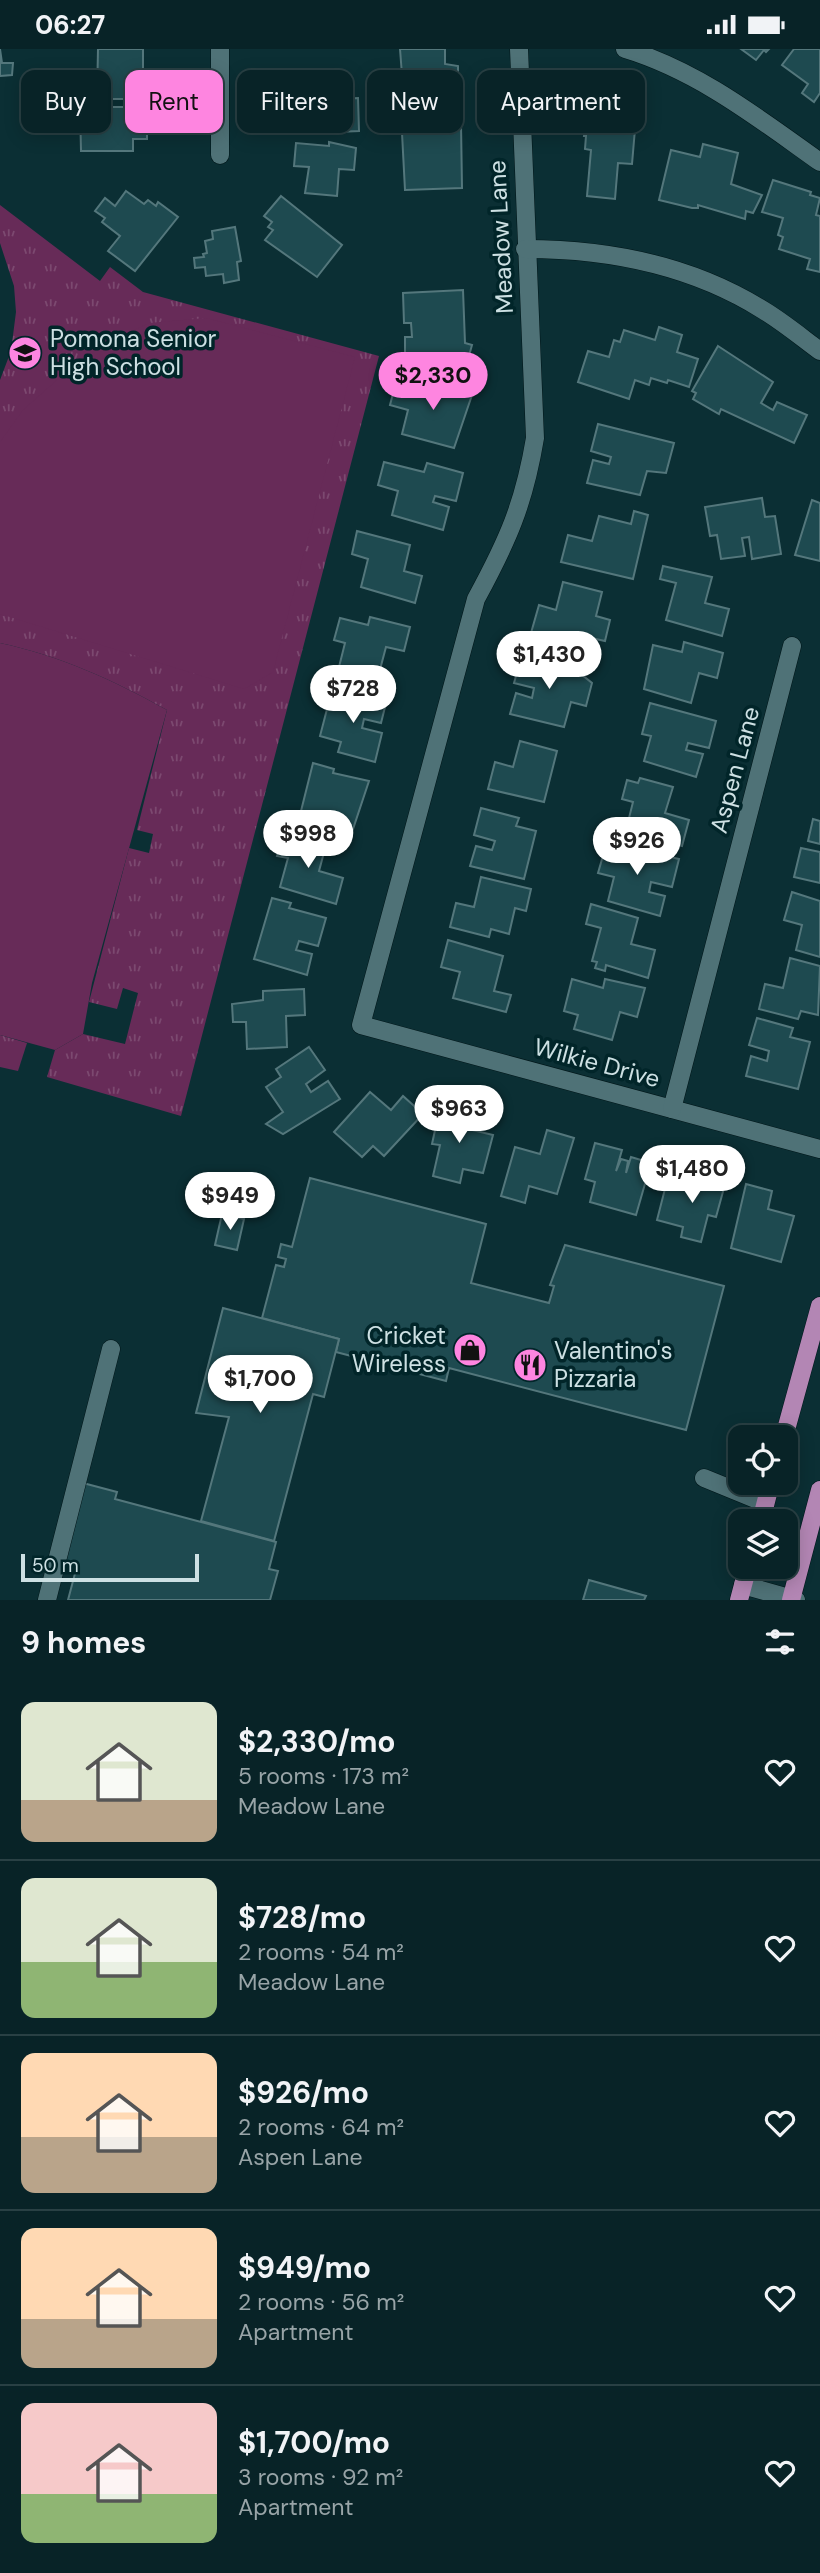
<!DOCTYPE html>
<html lang="en">
<head>
<meta charset="utf-8">
<style>
  :root { --surface:#082327; --page:#112b2f; --text:#f1f3f6; --muted:#98a4a7; --line:#294044; --accent:#fe85e0 }
  body { margin:0; font-family:"DM Sans",sans-serif; background:var(--page); color:var(--text); height:100vh; display:flex; flex-direction:column; font-size:26px; white-space:nowrap }
  * { box-sizing:border-box; margin:0 }
  p { font-size:23px; color:var(--muted) }
  .icon { flex:none; width:38px; height:38px; fill:none; stroke:currentColor; stroke-width:2; stroke-linecap:round; stroke-linejoin:round }
  .map { position:relative; height:1551px; overflow:hidden }
  .details { display:flex; flex-direction:column; background:var(--surface); flex:1 }
  .details>* { flex:none }
  .hud { position:absolute; left:21px; top:21px; width:779px; height:63px; display:flex; gap:14px }
  .controls { position:absolute; left:728px; top:1376px; display:grid; gap:14px }
  .controls a { display:grid; place-items:center; width:70px; height:70px; border-radius:14px; background:var(--surface); box-shadow:0 4px 18px #0003,0 0 0 2px var(--line); font-size:35px }
  .scale { position:absolute; left:21px; bottom:18px; width:178px; box-sizing:border-box; padding-left:7px; border:4px solid #cde0e3; border-top:0; font-size:19px; line-height:24px; white-space:nowrap; color:#cde0e3; -webkit-text-stroke:5px #012529; paint-order:stroke }
  .price { position:absolute; translate:-50% -60px; padding:0 16px; border-radius:24px; background:#fff; color:#222; font-size:23px; line-height:46px; filter:drop-shadow(0 2px 4px #0008) }
  .price::after { content:''; position:absolute; left:50%; top:42px; width:21px; height:16px; margin-left:-10px; background:inherit; clip-path:polygon(0 0,100% 0,50% 100%) }
  .price.selected { background:var(--accent); color:#111 }
  ul { padding:0; list-style:none }
  li { display:flex; align-items:center; gap:21px; height:175px; padding:0 21px }
  li+li { border-top:2px solid var(--line) }
  li span { display:grid; place-items:center; flex:none; width:196px; height:140px; border-radius:14px; color:#555 }
  li>.icon { margin-inline-start:auto }
  span .icon { width:84px; height:84px; fill:#fffc; stroke-width:1 }
  li b { font-size:30px }
  h2 { display:flex; justify-content:space-between; align-items:center; height:84px; padding:0 21px; font-size:30px }
  .tag { padding:0 24px; border-radius:14px; background:var(--surface); box-shadow:0 4px 18px #0003,0 0 0 2px var(--line); font-size:24px; line-height:63px }
  .tag.selected { background:var(--accent); color:#111 }
  .status { display:flex; justify-content:space-between; align-items:center; height:49px; padding:0 35px; background:var(--surface); direction:ltr }
  .status svg { height:19px; fill:currentColor }
  .map>svg:first-child { display:block }
  .grass { fill:url(#grass-tufts) }
  .garden { fill:#672b58 }
  .building { fill:#1e4a50; stroke:#54777c; stroke-width:2 }
  .lines { fill:none; stroke-linecap:round; stroke-linejoin:round }
  .minor-casing { stroke:#001619; stroke-width:19 }
  .major-casing { stroke:#001619; stroke-width:19 }
  .minor { stroke:#4f7277; stroke-width:18 }
  .major { stroke:#b386b4; stroke-width:18 }
  .labels { text-anchor:middle; stroke-width:7; stroke-linejoin:round; paint-order:stroke }
  .street-label { font-size:24px; fill:#cde0e3; stroke:#012529 }
  .poi-label { font-size:24px; fill:#cde0e3; stroke:#012529; text-anchor:start }
</style>
</head>
<body>
<div class="status"><b>06:27</b><svg viewBox="0 0 49 12"><path d="M0 12V9h3v3zM5 12V6h3v6zM10 12V3h3v9zM15 12V0h3v12zM26 1h20v11H26zM47 4h2v5h-2z"/></svg></div>
<div class="map">
<svg width="820" height="1551" viewBox="0 0 820 1551">
  <defs>
    <pattern id="grass-tufts" width="24" height="20" patternUnits="userSpaceOnUse" patternTransform="scale(1.75)"><rect width="24" height="20" fill="#672b58"/><path d="M3 7l-1-3M5 7V3M7 7l1-3M15 17l-1-3M17 17v-4M19 17l1-3" fill="none" stroke="#7c4970"/></pattern>
  </defs>
  <rect width="100%" height="100%" fill="#0b2f34"/>
  <g class="grass">
    <path d="M0,156l100,76 10,-14 33,25 236,64 -198,760 -134,-39 8,-27 28,-16 42,10 13,-51 -15,-5 -6,21 -28,-7 40,-154 20,5 4,-19 -16,-4 30,-120c-54,-30 -106,-54 -167,-67v-263l11,-29 5,-39 -2,-26 -14,-43z"/>
    <path d="M0,986l27,8 -9,28 -18,-4z"/>
  </g>
  <g class="garden">
    <path d="M206,269l149,39 -82,315 -29,17 -244,-75v-172l23,-32 68,-60 58,-27z"/>
    <path d="M0,594c61,13 113,37 167,67l-75,273 -9,51 -28,16 -55,-15z"/>
  </g>
  <g class="building">
    <path d="M0,0l2,14h11l-1,12 -12,1z"/>
    <path d="M98,0h45v25h17v25h-63z"/>
    <path d="M400,0h45v15l13,2v20l-55,2z"/>
    <path d="M741,0h28l-3,3 -2,-2 -8,10z"/>
    <path d="M794,0h26v44l-6,9 -12,-9 6,-9 -26,-19z"/>
    <path d="M338,27l1,23 19,-1 1,33 -70,3v-25h5v-9l6,-1 -1,-22z"/>
    <path d="M591,35l22,2v11l15,2 -3,29 10,1 -3,35 -14,-1 -3,36 -28,-3 4,-46 -6,-1 1,-13h-2z"/>
    <path d="M80,58l29,4 -1,-4h39v32h-14v12h-52z"/>
    <path d="M427,59l1,18 33,-2 1,64 -57,2 -3,-57h-5l-1,-24z"/>
    <path d="M329,93l27,6 -2,22 -15,-1 -2,27 -32,-3 4,-26 -15,-1 2,-23 33,3z"/>
    <path d="M703,95l35,9 -7,31 31,11 -9,18 -7,-2 -1,8 -47,-14v3h-6l-33,-8 12,-50 29,7z"/>
    <path d="M773,131l38,12 -1,3 10,3 -4,17 4,1v56l-13,-3 3,-10 -31,-10 4,-12 -5,-2 5,-17 -21,-6z"/>
    <path d="M126,142l18,13 4,-4 8,6 2,-4 20,15 -43,54 -27,-20 12,-15 -18,-14 3,-4 -10,-7 10,-13 10,8z"/>
    <path d="M281,147l61,49 -25,32 -52,-37 8,-10 -5,-3 4,-5 -8,-6z"/>
    <path d="M235,178l6,34 -4,1 2,18 -15,3 -1,-9 -17,2 -1,-9 -10,1 -1,-10 10,-1 -1,-3 4,-1 -2,-12 8,-2 -1,-8z"/>
    <path d="M463,241l2,53 7,2 -8,29 -59,-20v-17h7l-1,-14h-7l-1,-30z"/>
    <path d="M659,278l23,8 -5,17 21,7 -9,28 -21,-7 -1,3 -16,-5 -2,7 -14,-5 -6,19 -51,-17 10,-31 21,6 5,-17 6,2 4,-12 31,10z"/>
    <path d="M718,297l55,36 -12,21 12,7 4,-8 30,13 -13,28 -73,-34 -2,5 -26,-15 3,-6 -4,-2z"/>
    <path d="M396,333l36,10 2,-8 39,8 -19,56 -52,-14 6,-24 -18,-5z"/>
    <path d="M598,375l76,19 -8,30 -19,-2 -7,24 -53,-12 6,-23 16,4 2,-7 -20,-6z"/>
    <path d="M384,413l40,10 3,-9 36,10 -7,28 -21,-5 -2,6 16,5 -6,23 -51,-15 6,-24 -20,-6z"/>
    <path d="M762,449l3,19 10,-1 6,38 -29,5 -3,-22 -7,1 3,18 -24,3 -4,-24 -7,1 -5,-29z"/>
    <path d="M812,451l8,3v58l-25,-6z"/>
    <path d="M634,462l14,4 -15,64 -72,-17 7,-27 24,6 7,-25 32,8z"/>
    <path d="M357,482l53,14 -6,26 18,5 -7,27 -54,-16 7,-28 -16,-5z"/>
    <path d="M663,517l49,11 -7,26 24,6 -7,27 -56,-16 10,-37 -16,-4z"/>
    <path d="M563,533l39,10 -6,24 14,4 -5,21 -32,-7 -2,7 -40,-8 8,-28 17,5z"/>
    <path d="M370,568l40,10 -6,24 -18,-4 -8,30 -39,-10 6,-24 -11,-3 6,-22 28,7z"/>
    <path d="M684,593l39,11 -6,25 -18,-5 -8,30 -47,-14 9,-44 29,7z"/>
    <path d="M522,606l55,16 15,12 -6,23 -15,-4 -7,25 -54,-13 6,-21 16,5 2,-10 -20,-5z"/>
    <path d="M332,641l54,13 -5,20 -17,-4 -2,9 20,5 -7,29 -37,-10 3,-10 -21,-6z"/>
    <path d="M650,654l66,18 -7,27 -21,-5 -2,7 17,4 -7,23 -52,-16 7,-25 -9,-2z"/>
    <path d="M520,692l37,10 -13,51 -56,-13 7,-27 18,5z"/>
    <path d="M313,714l21,6 -1,4 36,8 -18,54 -53,-12z"/>
    <path d="M640,729l33,9 -8,26 24,7 -7,26 -18,-5v3l-38,-14 7,-28 -11,-3 5,-19 11,3z"/>
    <path d="M481,759l38,10 -3,8 20,5 -12,48 -54,-13 6,-20 16,4 3,-9 -21,-6z"/>
    <path d="M813,770l7,2v23l-12,-3z"/>
    <path d="M283,785l43,11 -7,26 24,7 -7,26 -56,-17 8,-29 -11,-2z"/>
    <path d="M607,793l72,17 -7,28 -21,-5 -2,10 16,4 -5,20 -52,-15 6,-24 -16,-4z"/>
    <path d="M801,799l19,4v31l-26,-6z"/>
    <path d="M481,828l50,12 -5,22 -11,-3 -6,26 -18,-5 -2,8 -39,-10 6,-24 18,4z"/>
    <path d="M792,843l28,9v56l-24,-7 6,-25 -18,-5z"/>
    <path d="M272,849l19,5 -2,5 37,10 -8,28 -19,-5 -3,9 16,4 -5,21 -53,-16z"/>
    <path d="M591,855l47,14 -7,26 24,6 -7,28 -42,-13 -1,6 -10,-3 2,-6 -5,-1 9,-33 -15,-4z"/>
    <path d="M448,891l55,16 -9,35 17,4 -5,17 -53,-14 7,-26 -19,-5z"/>
    <path d="M790,909l30,8 -2,49 -17,-4 -3,8 -39,-10 6,-25 18,4z"/>
    <path d="M572,930l31,9 2,-9 40,9 -8,29 -17,-5 -8,28 -38,-11 4,-14 -14,-4z"/>
    <path d="M304,940l1,26 -19,1 1,31 -40,2 -1,-27h-13l-1,-18 31,-4v-9z"/>
    <path d="M757,969l36,10 -3,9 20,5 -12,47 -52,-13 5,-20 16,5 2,-10 -20,-6z"/>
    <path d="M309,998l16,23 -19,14 5,8 17,-11 12,18 -57,35 -17,-10 17,-12 -17,-25 15,-10 -5,-8z"/>
    <path d="M370,1043l21,18 12,-14 20,18 -39,42 -11,-10 -11,11 -28,-25z"/>
    <path d="M441,1054l27,7 -4,18 29,7 -10,38 -20,-4 -3,14 -27,-7 7,-31 -8,-1z"/>
    <path d="M547,1081l27,8 -17,56 -28,-8 -4,17 -24,-7 14,-49 25,7z"/>
    <path d="M595,1094l27,7 -6,21 5,-12 7,2 -2,12 5,-16 20,6 -15,52 -46,-13 5,-20 -10,-3z"/>
    <path d="M703,1122l24,6 -11,40 -8,-2 -7,27 -20,-5 2,-10 -26,-7 10,-39 31,9z"/>
    <path d="M310,1129l176,46 -15,59 78,20 5,-17 -4,-1 15,-40 159,41 -38,144 -237,-62 -3,13 -110,-29 3,-13 -77,-21 14,-53 8,2 2,-8 -8,-2 3,-13 11,3z"/>
    <path d="M746,1135l26,7 -4,18 26,7 -13,46 -50,-14z"/>
    <path d="M222,1165l22,5 -7,31 -22,-5z"/>
    <path d="M223,1259l116,31 -15,58 -11,-3 -39,147 -73,-20 28,-104 -33,-4z"/>
    <path d="M83,1434l34,9 -2,7 161,43 -7,27 9,2 -8,29h-202l9,-34 -14,-4z"/>
    <path d="M589,1531l57,16 -2,4h-61z"/>
  </g>
  <g class="lines">
    <defs>
      <g id="minor">
        <path d="M519,0l16,389c-11,66 -27,102 -59,161l-115,426 459,124"/>
        <path d="M625,0c73,22 133,69 195,113"/>
        <path d="M220,106v-106"/>
        <path d="M525,200c84,0 166,16 238,61 20,12 38,27 57,41"/>
        <path d="M672,1060l120,-463"/>
        <path d="M704,1429l61,25"/>
        <path d="M743,1536l53,15"/>
        <path d="M47,1551l64,-251"/>
      </g>
      <g id="major">
        <path d="M784,1388l36,-131"/>
        <path d="M761,1472l10,-39"/>
        <path d="M739,1551l9,-34"/>
        <path d="M791,1551l29,-110"/>
      </g>
    </defs>
    <use href="#minor" class="minor-casing"/>
    <use href="#major" class="major-casing"/>
    <use href="#minor" class="minor"/>
    <use href="#major" class="major"/>
  </g>
  <defs>
    <symbol id="school-disc" viewBox="-11 -11 22 22"><circle r="9.5" fill="#fe85e0" stroke="#012529"/><path d="M0-5L7-2L0 1L-7-2ZM-4 1L0 2.5L4 1V4Q0 6-4 4Z" fill="#111"/></symbol>
    <symbol id="shop-disc" viewBox="-11 -11 22 22"><circle r="9.5" fill="#fe85e0" stroke="#012529"/><path d="M-5-2.5h2.3a2.7 3.5 0 0 1 5.4 0H5L5.5 6h-11ZM-1.5-2.5h3a1.5 2.3 0 0 0-3 0Z" fill="#111"/></symbol>
    <symbol id="restaurant-disc" viewBox="-11 -11 22 22"><circle r="9.5" fill="#fe85e0" stroke="#012529"/><path d="M-5-6h1v4h1v-4h1v4h1v-4h1v5L-1.5 .5V6h-2V.5L-5-1ZM5-6V6H3V1.5H1.5Q1.5-4 5-6Z" fill="#111"/></symbol>
  </defs>
  <g fill-rule="evenodd">
    <use href="#school-disc" x="6" y="285" width="38" height="38"/>
    <use href="#shop-disc" x="451" y="1282" width="38" height="38"/>
    <use href="#restaurant-disc" x="511" y="1297" width="38" height="38"/>
  </g>
  <g class="labels">
    <g class="street-label">
      <text transform="translate(501 188) rotate(-93)" y="8">Meadow Lane</text>
      <text transform="translate(735 721) rotate(-75)" y="8">Aspen Lane</text>
      <text transform="translate(597 1014) rotate(15)" y="8">Wilkie Drive</text>
    </g>
    <g class="poi-label">
      <text x="50" y="298">Pomona Senior<tspan x="50" dy="28">High School</tspan></text>
      <text x="446" y="1295" text-anchor="end">Cricket<tspan x="446" dy="28">Wireless</tspan></text>
      <text x="554" y="1310">Valentino's<tspan x="554" dy="28">Pizzaria</tspan></text>
    </g>
  </g>
</svg>
<div class="controls">
<a><svg class="icon" aria-label="locate" viewBox="0 0 24 24"><circle cx="12" cy="12" r="6"/><path d="M12 2v4M12 18v4M2 12h4M18 12h4"/></svg></a>
<a><svg class="icon" aria-label="layers" viewBox="0 0 24 24"><path d="M12 4l9 5-9 5-9-5zM3 14l9 5 9-5"/></svg></a>
</div>
<div class="scale">50 m</div>
<b class="price selected" style="left:433px;top:363px">$2,330</b>
<b class="price" style="left:549px;top:642px">$1,430</b>
<b class="price" style="left:353px;top:676px">$728</b>
<b class="price" style="left:308px;top:821px">$998</b>
<b class="price" style="left:637px;top:828px">$926</b>
<b class="price" style="left:459px;top:1096px">$963</b>
<b class="price" style="left:692px;top:1156px">$1,480</b>
<b class="price" style="left:230px;top:1183px">$949</b>
<b class="price" style="left:260px;top:1366px">$1,700</b>
<div class="hud">
<a class="tag">Buy</a>
<a class="tag selected">Rent</a>
<a class="tag">Filters</a>
<a class="tag">New</a>
<a class="tag">Apartment</a>
</div>
</div>
<section class="details">
<h2>9 homes<svg class="icon" aria-label="filters" viewBox="0 0 24 24"><path d="M4 7h16M4 17h16"/><circle cx="9" cy="7" r="2"/><circle cx="15" cy="17" r="2"/></svg></h2>
<ul>
<li><span style="background:linear-gradient(#dfe7d0 70%,#b9a48a 0)"><svg class="icon" aria-label="home" viewBox="0 0 24 24"><path d="M3 11l9-7 9 7M6 9v11h12V9"/></svg></span><div><b>$2,330/mo</b><p>5 rooms · 173 m²</p><p>Meadow Lane</p></div><svg class="icon" aria-label="heart" viewBox="0 0 24 24"><path d="M12 20l-8-8c-3-5 5-10 8-4 3-6 11-1 8 4z"/></svg></li>
<li><span style="background:linear-gradient(#dfe7d0 60%,#8fb573 0)"><svg class="icon" aria-label="home" viewBox="0 0 24 24"><path d="M3 11l9-7 9 7M6 9v11h12V9"/></svg></span><div><b>$728/mo</b><p>2 rooms · 54 m²</p><p>Meadow Lane</p></div><svg class="icon" aria-label="heart" viewBox="0 0 24 24"><path d="M12 20l-8-8c-3-5 5-10 8-4 3-6 11-1 8 4z"/></svg></li>
<li><span style="background:linear-gradient(#ffd9b3 60%,#b9a48a 0)"><svg class="icon" aria-label="home" viewBox="0 0 24 24"><path d="M3 11l9-7 9 7M6 9v11h12V9"/></svg></span><div><b>$926/mo</b><p>2 rooms · 64 m²</p><p>Aspen Lane</p></div><svg class="icon" aria-label="heart" viewBox="0 0 24 24"><path d="M12 20l-8-8c-3-5 5-10 8-4 3-6 11-1 8 4z"/></svg></li>
<li><span style="background:linear-gradient(#ffd9b3 65%,#b9a48a 0)"><svg class="icon" aria-label="home" viewBox="0 0 24 24"><path d="M3 11l9-7 9 7M6 9v11h12V9"/></svg></span><div><b>$949/mo</b><p>2 rooms · 56 m²</p><p>Apartment</p></div><svg class="icon" aria-label="heart" viewBox="0 0 24 24"><path d="M12 20l-8-8c-3-5 5-10 8-4 3-6 11-1 8 4z"/></svg></li>
<li><span style="background:linear-gradient(#f6c9c9 65%,#8fb573 0)"><svg class="icon" aria-label="home" viewBox="0 0 24 24"><path d="M3 11l9-7 9 7M6 9v11h12V9"/></svg></span><div><b>$1,700/mo</b><p>3 rooms · 92 m²</p><p>Apartment</p></div><svg class="icon" aria-label="heart" viewBox="0 0 24 24"><path d="M12 20l-8-8c-3-5 5-10 8-4 3-6 11-1 8 4z"/></svg></li>
</ul>
</section>
</body>
</html>
